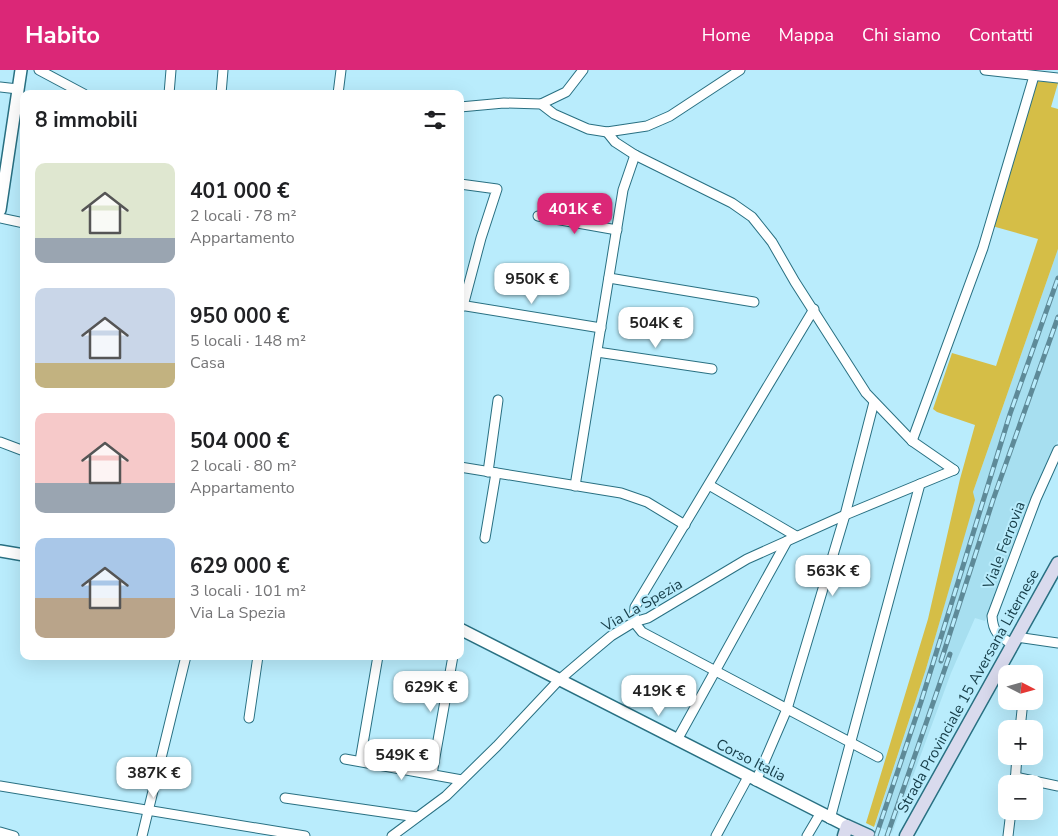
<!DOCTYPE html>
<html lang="it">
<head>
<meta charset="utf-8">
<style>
  :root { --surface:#fff; --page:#f6f6f6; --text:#202124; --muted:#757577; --accent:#db2777 }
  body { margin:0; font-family:"Nunito Sans",sans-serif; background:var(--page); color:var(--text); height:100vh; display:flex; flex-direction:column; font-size:19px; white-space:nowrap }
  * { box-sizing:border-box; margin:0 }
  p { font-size:16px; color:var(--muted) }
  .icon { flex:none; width:28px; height:28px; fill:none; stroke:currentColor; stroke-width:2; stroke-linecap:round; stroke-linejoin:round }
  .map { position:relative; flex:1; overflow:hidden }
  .sheet { position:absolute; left:20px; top:20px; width:444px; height:570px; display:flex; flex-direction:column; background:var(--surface); border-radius:10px; box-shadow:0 5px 20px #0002 }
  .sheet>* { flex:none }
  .needle { width:32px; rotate:96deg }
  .buttons { position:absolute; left:998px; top:595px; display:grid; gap:10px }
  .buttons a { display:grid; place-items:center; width:45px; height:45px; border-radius:10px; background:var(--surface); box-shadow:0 5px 20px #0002; font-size:25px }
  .price { position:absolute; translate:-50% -42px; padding:0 11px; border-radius:10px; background:#fff; color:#222; font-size:16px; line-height:32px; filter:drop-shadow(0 1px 2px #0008) }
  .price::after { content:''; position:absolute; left:50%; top:30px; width:15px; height:11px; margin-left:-8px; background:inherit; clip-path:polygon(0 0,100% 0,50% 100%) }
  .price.current { background:var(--accent); color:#fff }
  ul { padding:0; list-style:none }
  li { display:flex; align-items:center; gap:15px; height:125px; padding:0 15px }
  li span { display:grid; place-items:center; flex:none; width:140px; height:100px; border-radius:10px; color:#555 }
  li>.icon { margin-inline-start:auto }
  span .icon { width:60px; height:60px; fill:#fffc; stroke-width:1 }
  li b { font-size:21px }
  h2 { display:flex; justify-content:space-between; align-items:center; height:60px; padding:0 15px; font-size:21px }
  header { display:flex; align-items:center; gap:30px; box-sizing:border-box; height:70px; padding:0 25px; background:var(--accent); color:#fff }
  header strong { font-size:24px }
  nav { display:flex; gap:28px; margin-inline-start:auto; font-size:18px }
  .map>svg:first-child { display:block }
  .built { fill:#a7dff0 }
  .green { fill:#d5be47 }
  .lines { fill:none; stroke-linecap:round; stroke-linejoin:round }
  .minor-casing { stroke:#297082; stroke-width:11 }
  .tertiary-casing { stroke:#297082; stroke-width:14 }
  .secondary-casing { stroke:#297082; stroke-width:15 }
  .minor { stroke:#fff; stroke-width:9 }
  .tertiary { stroke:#fff; stroke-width:11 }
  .secondary { stroke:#d9daed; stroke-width:12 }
  .rail-casing { stroke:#5e8a98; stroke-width:5 }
  .rail { stroke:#b9ecfc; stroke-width:3; stroke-dasharray:9; stroke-linecap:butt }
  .labels { text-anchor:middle; stroke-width:4; stroke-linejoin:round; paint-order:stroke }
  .street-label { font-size:15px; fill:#163d48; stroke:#b9ecfc }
</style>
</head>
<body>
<header>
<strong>Habito</strong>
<nav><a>Home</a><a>Mappa</a><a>Chi siamo</a><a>Contatti</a></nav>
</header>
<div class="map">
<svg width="1058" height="766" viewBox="0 0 1058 766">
  <rect width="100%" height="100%" fill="#b9ecfc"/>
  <path class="built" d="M1058,179v191l-73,181 -10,-3 -24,55 -59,160 -17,-8 51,-156 48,-168 -1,-9z"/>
  <path class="green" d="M1035,11l23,2 -7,24 7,2v140l-85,243 2,8 -49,169 -52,158 -8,-4 62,-204 32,-140 15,-54 -38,-13 -4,-3 19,-56 44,13 42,-127 -46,-13z"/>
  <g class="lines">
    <defs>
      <g id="minor">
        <path d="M39,0l45,24"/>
        <path d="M985,0l73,8"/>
        <path d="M0,17l18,2"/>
        <path d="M169,24l2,-24"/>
        <path d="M221,24l2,-24"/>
        <path d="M338,24l3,-24"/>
        <path d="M541,34l25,-12 17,-22"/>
        <path d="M460,37l44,-4 37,1 13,10 34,15 19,3 40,-6 23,-10 70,-46"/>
        <path d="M607,62l8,10 20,13 97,48 20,14 20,25 23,40 71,111 46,48 42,29"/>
        <path d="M460,114l37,5 -16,49 -18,68"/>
        <path d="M538,146l79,14"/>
        <path d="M0,148l24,5"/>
        <path d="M609,208l145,24"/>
        <path d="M460,235l141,23"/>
        <path d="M814,239l-179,298 -1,15 8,10 236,125"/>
        <path d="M597,282l115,17"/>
        <path d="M912,371l71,-193 51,-172"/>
        <path d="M0,372l24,9"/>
        <path d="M460,397l161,26 26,9 38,23"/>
        <path d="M488,402l10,-72"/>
        <path d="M709,415l87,51"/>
        <path d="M575,416l48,-296 12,-35"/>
        <path d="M485,468l11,-65"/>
        <path d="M1016,567l42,6"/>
        <path d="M1012,574c-13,-8 -19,-11 -20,-28l44,-117 22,-49"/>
        <path d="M999,598l7,7"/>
        <path d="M249,648l9,-62"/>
        <path d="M1020,659l3,-28"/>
        <path d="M677,670l110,-199"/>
        <path d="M345,689l117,21"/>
        <path d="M360,691l18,-105"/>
        <path d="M432,704l21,-118"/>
        <path d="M1015,707l43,9"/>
        <path d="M756,711l31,-72 58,-194 29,-113"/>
        <path d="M1015,714l2,-28"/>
        <path d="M0,716l305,50"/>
        <path d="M285,728l132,19"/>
        <path d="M830,749l90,-335"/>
        <path d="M0,762l14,4"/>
        <path d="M142,766l44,-180"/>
        <path d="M392,766l54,-40 51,-50 62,-66 34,-29 18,-15 23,-14 14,-4 99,-59 98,-44 109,-45"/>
        <path d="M716,766l32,-59"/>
        <path d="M807,766l13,-22"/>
        <path d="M1008,766l3,-25"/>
      </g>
      <g id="tertiary">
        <path d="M0,140l21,-140"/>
        <path d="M0,481l24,4"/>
        <path d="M460,559l387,197"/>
      </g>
      <g id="secondary">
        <path d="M844,766l3,-10 22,10"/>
        <path d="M906,766l152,-273"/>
      </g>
    </defs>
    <use href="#minor" class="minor-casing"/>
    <use href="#tertiary" class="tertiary-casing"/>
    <use href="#secondary" class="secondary-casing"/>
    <use href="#minor" class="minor"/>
    <use href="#tertiary" class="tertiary"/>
    <use href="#secondary" class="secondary"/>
    <defs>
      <g id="rail">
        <path d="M941,591l52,-161 65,-183"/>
        <path d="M876,766l45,-134 89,-288 48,-136"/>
        <path d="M887,766l63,-182"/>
      </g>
    </defs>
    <use href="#rail" class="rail-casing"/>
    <use href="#rail" class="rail"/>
  </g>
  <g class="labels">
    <g class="street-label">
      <text transform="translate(1004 475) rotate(-69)" y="5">Viale Ferrovia</text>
      <text transform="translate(642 535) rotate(-30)" y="5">Via La Spezia</text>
      <text transform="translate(968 621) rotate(-61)" y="5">Strada Provinciale 15 Aversana Liternese</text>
      <text transform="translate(751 690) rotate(27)" y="5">Corso Italia</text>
    </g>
  </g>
</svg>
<div class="buttons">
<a><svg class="needle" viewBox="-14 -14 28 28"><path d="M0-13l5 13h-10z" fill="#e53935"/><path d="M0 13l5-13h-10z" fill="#757577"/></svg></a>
<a>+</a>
<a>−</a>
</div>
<b class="price current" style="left:575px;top:165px">401K €</b>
<b class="price" style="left:532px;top:235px">950K €</b>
<b class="price" style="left:656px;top:279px">504K €</b>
<b class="price" style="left:833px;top:527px">563K €</b>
<b class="price" style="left:431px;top:643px">629K €</b>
<b class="price" style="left:659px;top:647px">419K €</b>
<b class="price" style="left:402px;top:711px">549K €</b>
<b class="price" style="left:154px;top:729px">387K €</b>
<section class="sheet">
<h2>8 immobili<svg class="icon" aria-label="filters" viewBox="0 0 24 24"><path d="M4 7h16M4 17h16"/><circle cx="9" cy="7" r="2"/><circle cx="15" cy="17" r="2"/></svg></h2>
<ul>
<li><span style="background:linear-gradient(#dfe7d0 75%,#9aa5b1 0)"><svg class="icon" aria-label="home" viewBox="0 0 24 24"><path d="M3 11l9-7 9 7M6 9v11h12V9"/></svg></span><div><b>401 000 €</b><p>2 locali · 78 m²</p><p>Appartamento</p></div></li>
<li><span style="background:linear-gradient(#c9d6e8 75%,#c2b280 0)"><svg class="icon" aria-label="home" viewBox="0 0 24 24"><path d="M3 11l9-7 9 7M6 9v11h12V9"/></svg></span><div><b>950 000 €</b><p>5 locali · 148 m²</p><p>Casa</p></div></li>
<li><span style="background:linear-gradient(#f6c9c9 70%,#9aa5b1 0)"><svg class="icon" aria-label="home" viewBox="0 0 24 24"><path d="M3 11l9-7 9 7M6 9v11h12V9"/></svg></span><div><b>504 000 €</b><p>2 locali · 80 m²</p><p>Appartamento</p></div></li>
<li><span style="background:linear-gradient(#a9c7e8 60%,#b9a48a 0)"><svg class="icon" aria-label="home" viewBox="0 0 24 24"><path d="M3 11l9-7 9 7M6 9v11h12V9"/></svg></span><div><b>629 000 €</b><p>3 locali · 101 m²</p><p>Via La Spezia</p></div></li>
</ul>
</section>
</div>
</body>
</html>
